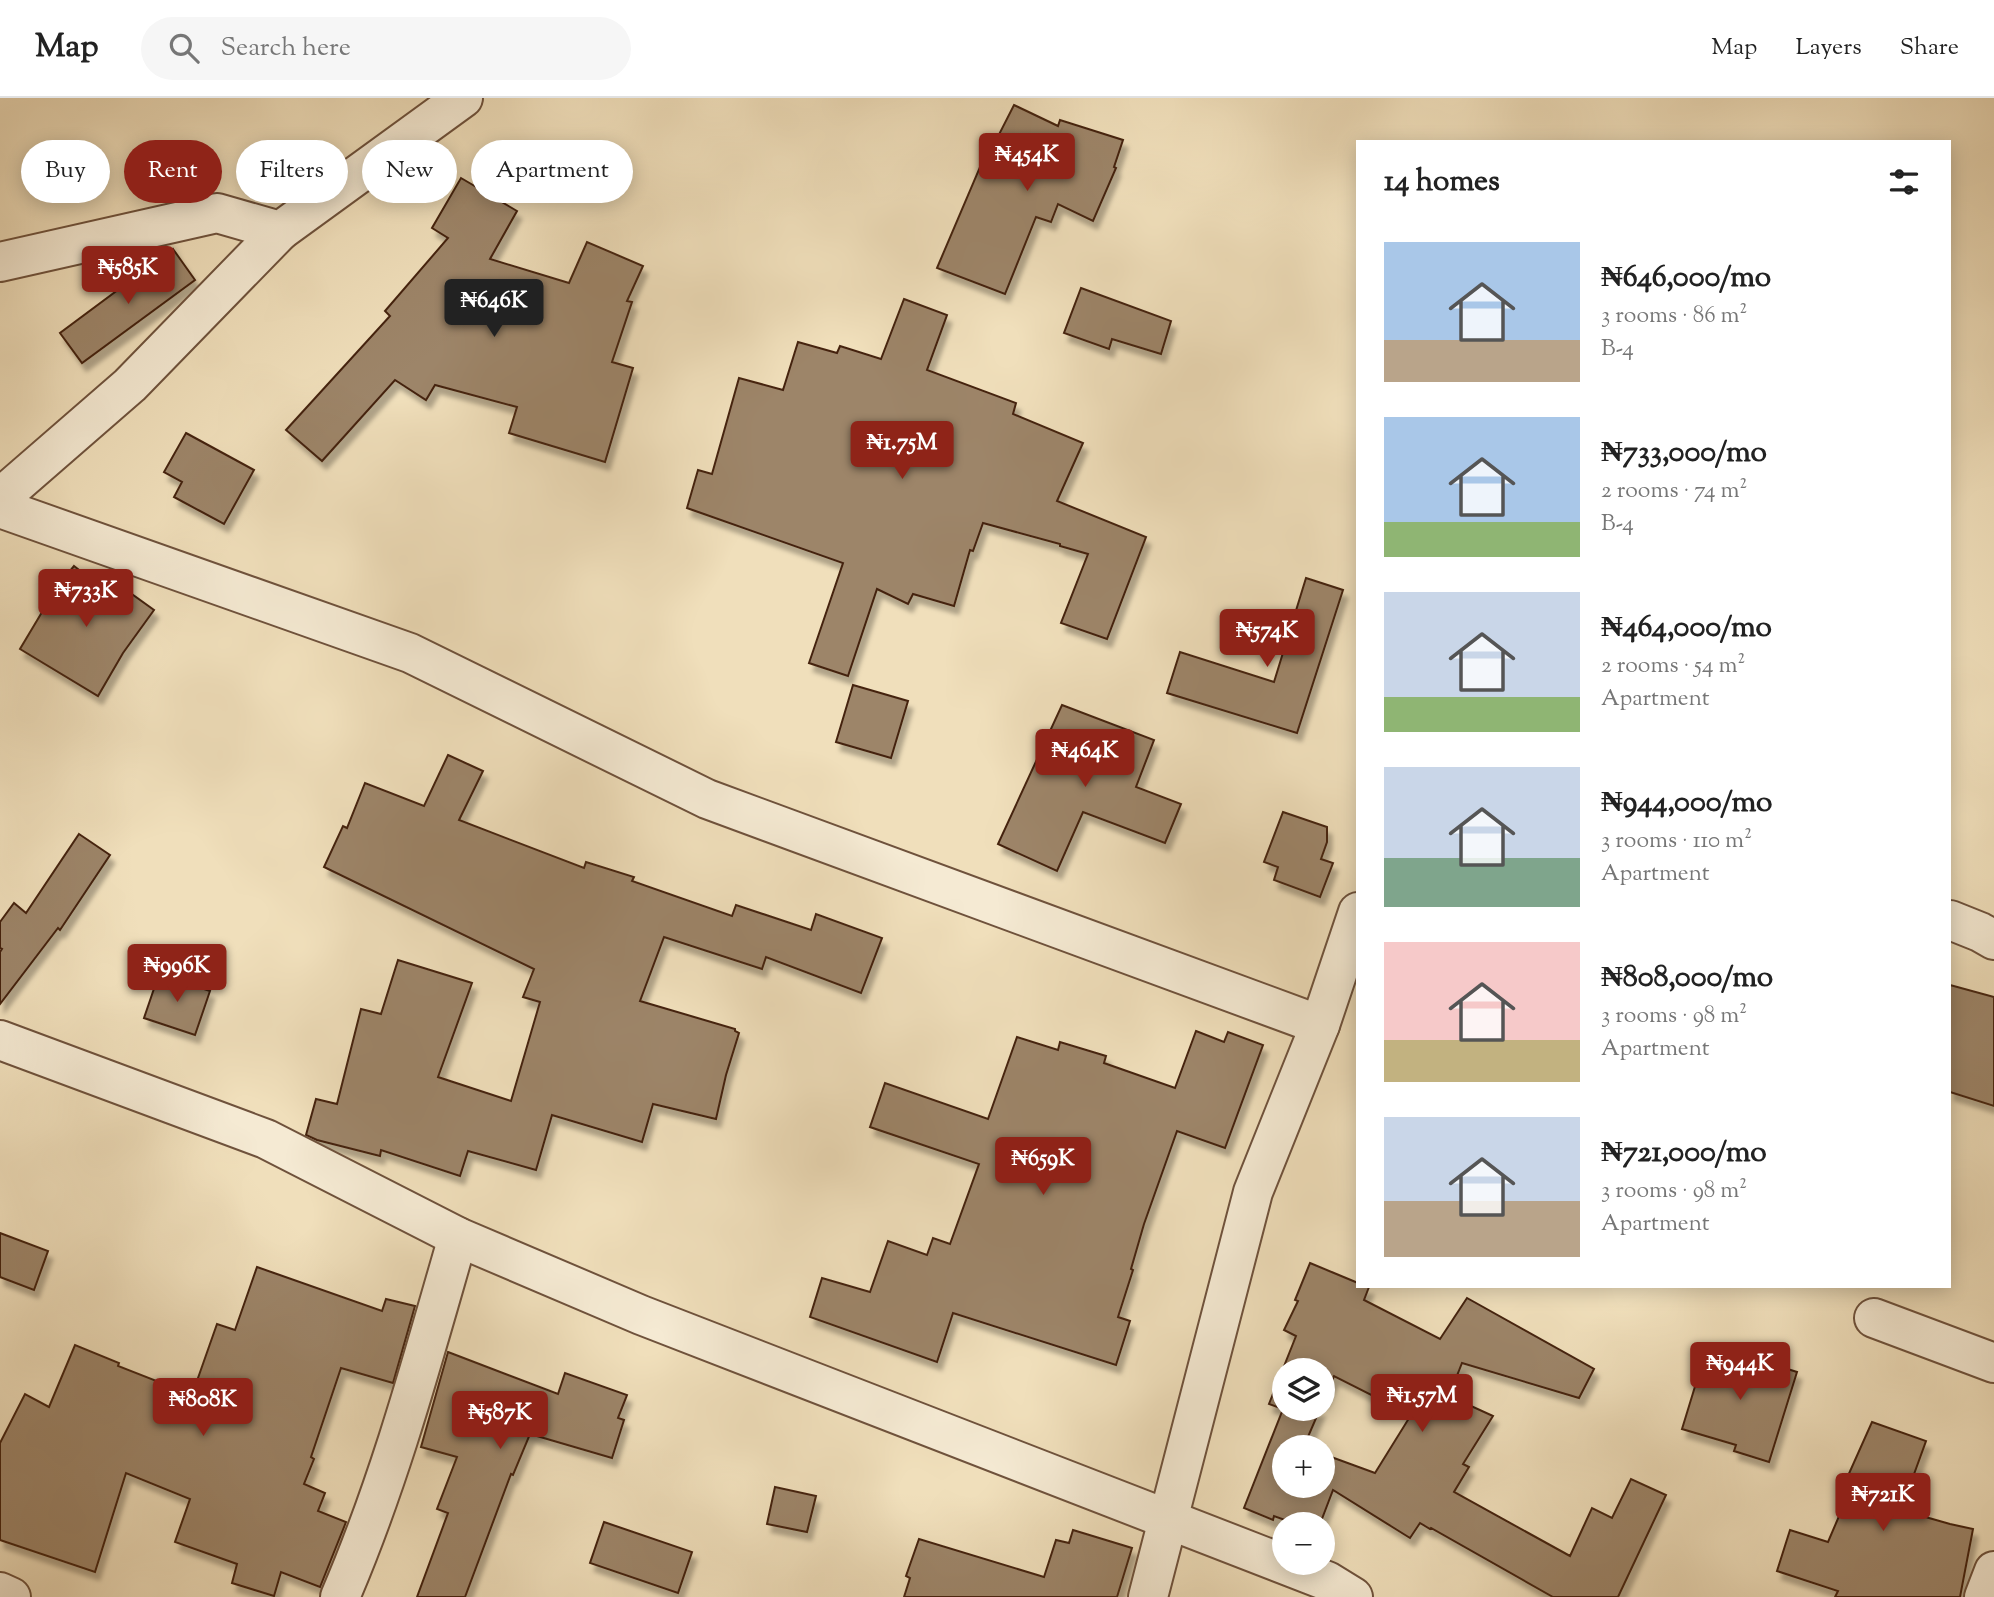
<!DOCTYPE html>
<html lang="en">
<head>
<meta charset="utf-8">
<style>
  :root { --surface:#fff; --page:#f6f6f6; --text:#222; --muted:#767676; --line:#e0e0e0; --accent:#8f2418 }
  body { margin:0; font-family:"Sorts Mill Goudy",serif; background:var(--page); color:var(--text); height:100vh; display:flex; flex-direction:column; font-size:26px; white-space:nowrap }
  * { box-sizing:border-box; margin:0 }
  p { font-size:23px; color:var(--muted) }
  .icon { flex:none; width:38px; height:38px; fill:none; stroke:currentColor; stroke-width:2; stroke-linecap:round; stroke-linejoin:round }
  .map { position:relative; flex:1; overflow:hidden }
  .drawer { position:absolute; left:1356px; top:42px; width:595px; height:1148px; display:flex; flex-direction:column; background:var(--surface); border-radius:0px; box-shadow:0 4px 18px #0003 }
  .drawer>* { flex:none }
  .top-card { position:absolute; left:21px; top:42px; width:665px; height:63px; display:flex; gap:14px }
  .buttons { position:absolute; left:1272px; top:1260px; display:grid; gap:14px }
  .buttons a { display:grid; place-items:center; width:63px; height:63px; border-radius:50%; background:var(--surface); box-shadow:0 4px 18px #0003; font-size:35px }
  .price { position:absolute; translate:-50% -60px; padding:0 16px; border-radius:7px; background:var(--accent); color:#fff; font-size:23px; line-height:46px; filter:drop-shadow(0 2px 4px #0008) }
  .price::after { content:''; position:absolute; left:50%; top:42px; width:21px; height:16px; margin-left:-10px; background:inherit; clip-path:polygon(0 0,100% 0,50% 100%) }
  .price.current { background:#222; color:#fff }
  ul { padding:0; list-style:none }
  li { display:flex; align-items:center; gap:21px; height:175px; padding:0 28px }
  li span { display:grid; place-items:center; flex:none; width:196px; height:140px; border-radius:0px; color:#555 }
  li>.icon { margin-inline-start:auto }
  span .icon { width:84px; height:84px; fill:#fffc; stroke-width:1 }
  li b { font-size:30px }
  h2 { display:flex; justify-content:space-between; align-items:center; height:84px; padding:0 28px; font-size:30px }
  .pill { padding:0 24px; border-radius:32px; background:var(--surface); box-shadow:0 4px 18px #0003; font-size:24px; line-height:63px }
  .pill.current { background:var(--accent); color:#fff }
  header { display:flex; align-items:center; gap:42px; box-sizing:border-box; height:98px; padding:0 35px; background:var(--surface); border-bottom:2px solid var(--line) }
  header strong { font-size:33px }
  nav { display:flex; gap:38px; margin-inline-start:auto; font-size:24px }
  .search { width:490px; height:63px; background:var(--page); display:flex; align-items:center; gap:18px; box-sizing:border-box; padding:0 24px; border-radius:38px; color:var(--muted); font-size:26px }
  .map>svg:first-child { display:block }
  .building { fill:#9d8569; stroke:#442311; stroke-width:2; fill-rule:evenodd; filter:url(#shadow) }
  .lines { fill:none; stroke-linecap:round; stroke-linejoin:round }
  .street-casing { stroke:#6f523c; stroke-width:42 }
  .street { stroke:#f5ead3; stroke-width:38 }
</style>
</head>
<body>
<header>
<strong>Map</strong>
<div class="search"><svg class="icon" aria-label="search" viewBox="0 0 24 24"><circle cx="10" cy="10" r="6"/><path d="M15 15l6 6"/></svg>Search here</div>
<nav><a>Map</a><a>Layers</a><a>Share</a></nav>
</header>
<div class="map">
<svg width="1994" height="1499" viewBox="0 0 1994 1499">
  <defs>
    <filter id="shadow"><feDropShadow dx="4.5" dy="8" stdDeviation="2" flood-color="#0004"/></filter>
  </defs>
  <rect width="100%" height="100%" fill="#f0dfbb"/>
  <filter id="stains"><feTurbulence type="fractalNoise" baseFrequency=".00286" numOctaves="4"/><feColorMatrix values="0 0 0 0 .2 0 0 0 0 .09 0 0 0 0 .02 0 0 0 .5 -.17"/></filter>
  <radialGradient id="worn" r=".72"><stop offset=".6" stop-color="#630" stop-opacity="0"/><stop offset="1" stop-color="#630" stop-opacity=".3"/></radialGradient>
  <g class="building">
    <path d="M1014,7l44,21 2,-6 63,20 -9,27 2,1 -23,53 -35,-17 -7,18 -15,-5 -31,77 -68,-26 43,-101 2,1z"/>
    <path d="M461,80l56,33 -27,48 79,24 18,-41 56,24 -16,35 5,1 -20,60 21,6 -28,94 -96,-29 8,-26 -82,-22 -9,15 -31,-20 -73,81 -36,-31 104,-114 -5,-5 63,-73 -16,-10z"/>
    <path d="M173,151l22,31 -113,83 -22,-30z"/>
    <path d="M1081,190l90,33 -10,33 -49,-15 -3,10 -45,-16z"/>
    <path d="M904,201l43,16 -20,55 89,33 -3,11 70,29 -26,58 89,36 -39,102 -46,-16 27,-69 -28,-8v-2l-77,-21 -10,28 -3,-1 -16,56 -41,-12 -5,10 -31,-15 -29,87 -39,-13 34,-100 -156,-55 11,-38 14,4 27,-96 44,12 15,-48 39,11 3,-7 41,13z"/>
    <path d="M186,335l68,37 -30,54 -50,-27 8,-15 -18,-10z"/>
    <path d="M74,468l27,21 7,-10 46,33 -31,43 -25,43 -78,-47 37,-62z"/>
    <path d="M1306,480l37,12 -46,143 -130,-40 13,-41 94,30z"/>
    <path d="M853,587l55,16 -17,57 -55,-16z"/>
    <path d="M1062,607l92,35 -18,47 45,17 -16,39 -82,-31 -26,59 -59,-27z"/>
    <path d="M448,657l35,16 -24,49 125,48 2,-6 48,15 -2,4 100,35 4,-11 75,25 5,-16 66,24 -21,55 -95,-36 -4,12 -98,-32 -24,64 95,28v2l4,2 -13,42 -10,44 -63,-15 -11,38 -90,-27 -16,55 -68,-19 -8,25 -79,-26 -1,6 -63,-16 -11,-5 10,-36 21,5 24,-95 20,5 17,-54 74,23 -34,94 73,24 29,-99 -17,-5 11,-28 -210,-102 19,-41 4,2 18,-45 59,23z"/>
    <path d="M1283,714l44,15v15l-6,17 12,4 -13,34 -46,-17 4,-13 -14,-5z"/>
    <path d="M79,736l31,21 -50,75 -2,-2 -58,76v-52l2,-3 -2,-1v-26l14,-19 12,10z"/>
    <path d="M159,876l51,17 -15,44 -51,-17z"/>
    <path d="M1950,887l44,12v109l-44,-14z"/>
    <path d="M1196,933l28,11 4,-10 35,13 -38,103 -48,-17 -33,93 -13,45 2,1 -15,47 12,4 -14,44 -163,-52 -16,49 -127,-45 12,-39 48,14 18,-51 39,14 6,-17 17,6 29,-80 -109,-37 15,-44 103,36 29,-82 41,13 2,-8 46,14 -2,7 71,25z"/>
    <path d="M0,1135l48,18 -14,39 -34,-13z"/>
    <path d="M1310,1165l48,20v3l11,1 -5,13 76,39 27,-41 127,71 -15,29 -117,-35 -13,33 44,20 -30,48 6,3 -15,25 116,64 22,-48 20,10 19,-39 35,16 -48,102h-65l-122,-69 -1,1 -10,-6 -10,15 -77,-48 -13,34h-24l-22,-8 -1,4 -29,-12 39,-99 -14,-5 27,-68 -12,-6 14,-29 -3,-1zM1284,1272h39v31l11,-25 77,39 -36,58 -52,-19v32h-39v-39h22l-2,-1 16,-37h-36z"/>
    <path d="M257,1169l125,44 4,-12 29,7 -22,77 -52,-15 -30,89 3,2 -10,25 21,9 -7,18 28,11 -26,65 -39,-15 -7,24 -42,-13 5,-19 -62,-22 15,-43 -64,-26 -31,99 -95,-32v-97l25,-49 24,13 26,-62 44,18 -1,3 74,29 25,-71 18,6z"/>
    <path d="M1708,1246l89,28 -28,90 -35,-11 2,-6 -54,-16z"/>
    <path d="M448,1254l110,42 7,-21 62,22 -9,23 6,2 -12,38 -82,-24 -17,41 -2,-1 -46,123h-48l31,-84 -11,-4 20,-52 -36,-10z"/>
    <path d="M1872,1324l54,19 -25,69 49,14 23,5 -13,68h-125l3,-6 -61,-20 13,-41 38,12 26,-61 -7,-3z"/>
    <path d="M775,1389l41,9 -9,36 -40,-8z"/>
    <path d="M604,1424l88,30 -14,41 -88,-30z"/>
    <path d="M1073,1432l59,18 -15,49h-213l6,-19 -4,-2 13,-37 125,38 12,-37 13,3z"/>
  </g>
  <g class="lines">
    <defs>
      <g id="street">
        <path d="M0,164l217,-49 63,18 183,-133"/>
        <path d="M0,400l130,-113 150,-154"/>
        <path d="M0,410l410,145 297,146 613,226"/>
        <path d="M1950,822l30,12 14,8"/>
        <path d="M0,942l266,99 192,98 183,78 686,266 26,16"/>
        <path d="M1874,1220l120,45"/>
        <path d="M0,1494l11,5"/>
        <path d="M340,1499c50,-116 83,-239 118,-360"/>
        <path d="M1148,1499l105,-405 67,-167 38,-113"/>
        <path d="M1984,1499l10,-26"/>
      </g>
    </defs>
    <use href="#street" class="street-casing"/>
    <use href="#street" class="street"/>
  </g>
  <rect width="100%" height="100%" filter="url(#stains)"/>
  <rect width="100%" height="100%" fill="url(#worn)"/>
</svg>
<div class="buttons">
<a><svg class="icon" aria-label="layers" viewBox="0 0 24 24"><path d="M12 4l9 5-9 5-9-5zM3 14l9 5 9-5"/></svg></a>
<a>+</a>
<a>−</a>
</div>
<b class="price" style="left:1027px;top:95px">₦454K</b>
<b class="price" style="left:128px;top:208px">₦585K</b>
<b class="price current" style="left:494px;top:241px">₦646K</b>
<b class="price" style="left:902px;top:383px">₦1.75M</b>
<b class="price" style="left:86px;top:531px">₦733K</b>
<b class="price" style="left:1267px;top:571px">₦574K</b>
<b class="price" style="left:1085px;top:691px">₦464K</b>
<b class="price" style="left:177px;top:906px">₦996K</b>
<b class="price" style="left:1043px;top:1099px">₦659K</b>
<b class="price" style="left:1740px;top:1304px">₦944K</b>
<b class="price" style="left:1422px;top:1336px">₦1.57M</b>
<b class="price" style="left:203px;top:1340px">₦808K</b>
<b class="price" style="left:500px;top:1353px">₦587K</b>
<b class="price" style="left:1883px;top:1435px">₦721K</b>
<div class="top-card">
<a class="pill">Buy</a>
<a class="pill current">Rent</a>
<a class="pill">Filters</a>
<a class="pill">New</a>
<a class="pill">Apartment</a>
</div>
<section class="drawer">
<h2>14 homes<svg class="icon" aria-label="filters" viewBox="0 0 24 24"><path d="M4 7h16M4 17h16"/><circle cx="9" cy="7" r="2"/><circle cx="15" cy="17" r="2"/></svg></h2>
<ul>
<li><span style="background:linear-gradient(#a9c7e8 70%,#b9a48a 0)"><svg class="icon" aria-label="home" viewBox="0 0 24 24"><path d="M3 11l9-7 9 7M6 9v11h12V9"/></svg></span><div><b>₦646,000/mo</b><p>3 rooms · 86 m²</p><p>B-4</p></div></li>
<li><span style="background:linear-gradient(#a9c7e8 75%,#8fb573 0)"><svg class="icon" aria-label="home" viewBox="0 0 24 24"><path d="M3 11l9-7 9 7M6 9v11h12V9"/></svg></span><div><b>₦733,000/mo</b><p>2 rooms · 74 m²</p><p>B-4</p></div></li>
<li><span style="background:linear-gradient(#c9d6e8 75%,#8fb573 0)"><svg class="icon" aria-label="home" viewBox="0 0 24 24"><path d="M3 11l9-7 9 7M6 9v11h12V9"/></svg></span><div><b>₦464,000/mo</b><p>2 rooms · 54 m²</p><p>Apartment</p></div></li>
<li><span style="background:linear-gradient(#c9d6e8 65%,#7fa58c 0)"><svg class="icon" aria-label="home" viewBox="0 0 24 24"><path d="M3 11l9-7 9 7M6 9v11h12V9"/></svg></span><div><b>₦944,000/mo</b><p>3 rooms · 110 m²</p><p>Apartment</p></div></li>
<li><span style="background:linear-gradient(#f6c9c9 70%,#c2b280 0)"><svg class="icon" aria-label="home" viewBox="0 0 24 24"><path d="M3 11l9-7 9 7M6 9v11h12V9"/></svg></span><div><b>₦808,000/mo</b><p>3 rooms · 98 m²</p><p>Apartment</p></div></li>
<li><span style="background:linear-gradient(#c9d6e8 60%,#b9a48a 0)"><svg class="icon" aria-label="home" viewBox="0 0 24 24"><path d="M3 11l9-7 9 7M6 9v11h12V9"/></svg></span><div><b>₦721,000/mo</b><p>3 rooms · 98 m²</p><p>Apartment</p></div></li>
</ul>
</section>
</div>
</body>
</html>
